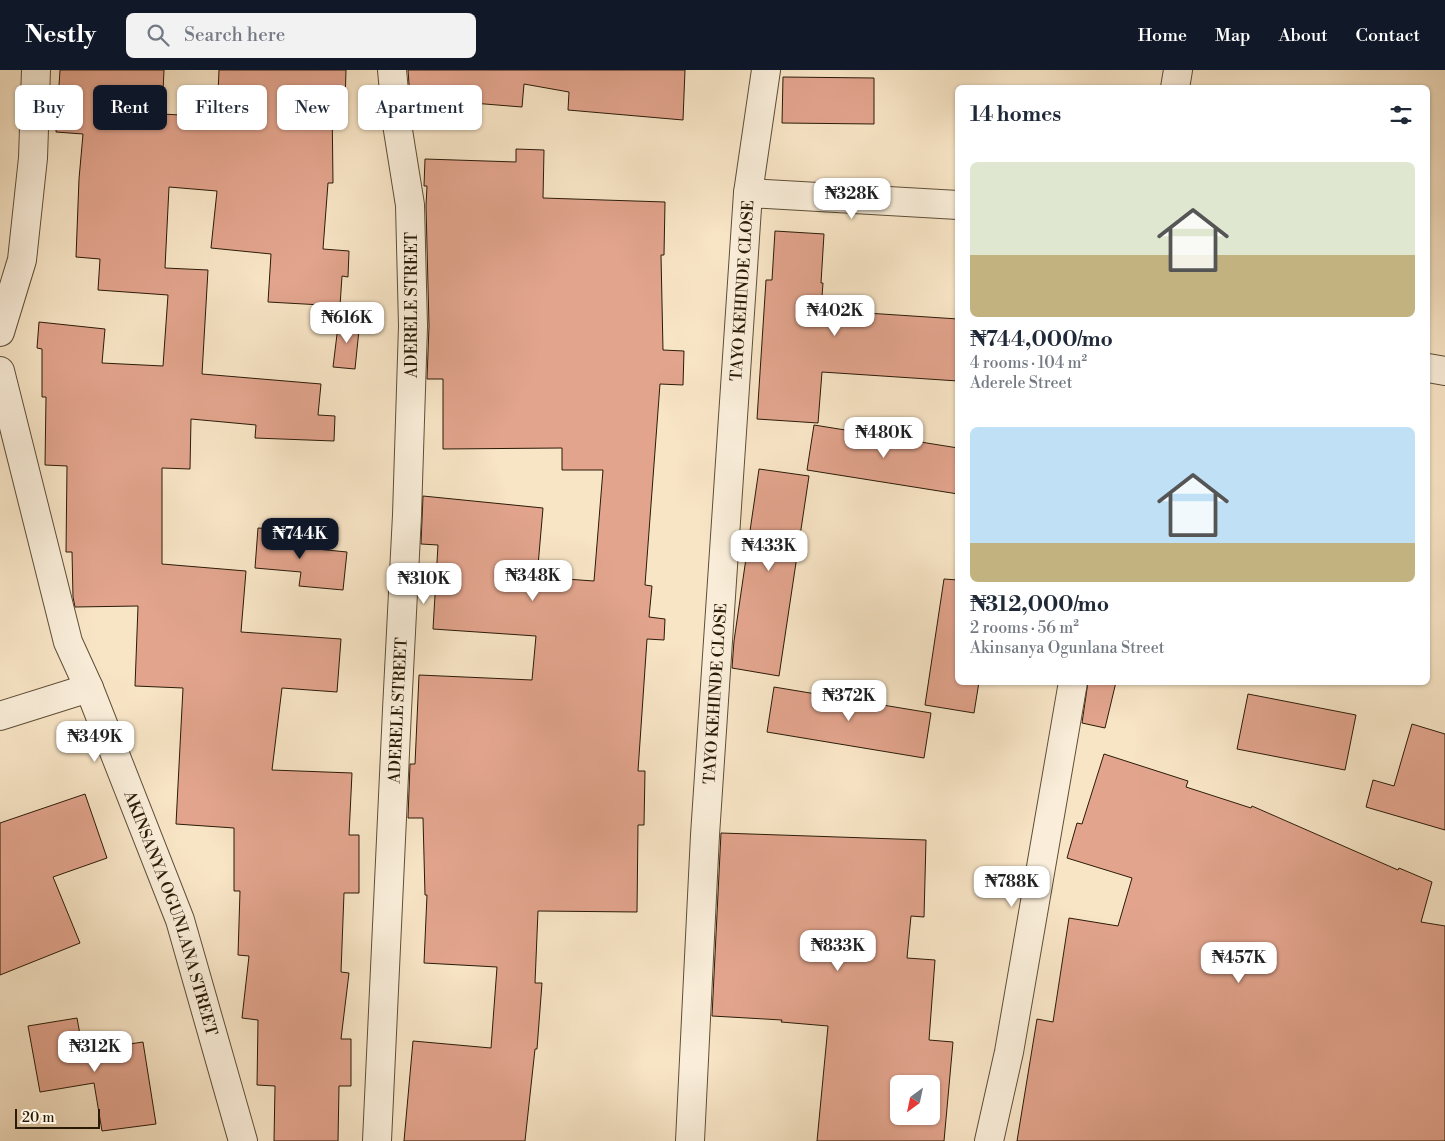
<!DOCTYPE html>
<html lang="en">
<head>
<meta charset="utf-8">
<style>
  :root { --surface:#fff; --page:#f2f2f3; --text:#1f2937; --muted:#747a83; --accent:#111827 }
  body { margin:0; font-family:"Libre Bodoni",serif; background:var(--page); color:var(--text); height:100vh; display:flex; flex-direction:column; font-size:19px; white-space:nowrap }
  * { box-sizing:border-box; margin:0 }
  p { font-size:16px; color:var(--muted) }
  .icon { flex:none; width:28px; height:28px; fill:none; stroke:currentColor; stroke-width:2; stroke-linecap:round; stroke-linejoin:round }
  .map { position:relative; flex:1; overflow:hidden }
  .panel { position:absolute; left:955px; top:15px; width:475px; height:600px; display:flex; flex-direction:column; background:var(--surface); border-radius:8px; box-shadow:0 1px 4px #0004 }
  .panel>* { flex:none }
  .guide { position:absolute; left:15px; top:15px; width:475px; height:45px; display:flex; gap:10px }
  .needle { width:32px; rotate:213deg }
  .fabs { position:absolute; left:890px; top:1005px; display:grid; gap:10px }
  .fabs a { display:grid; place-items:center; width:50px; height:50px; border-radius:8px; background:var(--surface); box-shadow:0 1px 4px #0004; font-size:25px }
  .scale { position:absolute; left:15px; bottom:12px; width:85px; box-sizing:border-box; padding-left:5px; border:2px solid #2a1b07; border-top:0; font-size:14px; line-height:18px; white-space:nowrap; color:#2a1b07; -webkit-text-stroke:4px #faeeda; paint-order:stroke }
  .price { position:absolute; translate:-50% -42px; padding:0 11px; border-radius:10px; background:#fff; color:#222; font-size:16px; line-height:32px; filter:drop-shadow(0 1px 2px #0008) }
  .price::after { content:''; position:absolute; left:50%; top:30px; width:15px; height:11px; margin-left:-8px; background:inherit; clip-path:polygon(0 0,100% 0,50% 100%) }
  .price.selected { background:var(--accent); color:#fff }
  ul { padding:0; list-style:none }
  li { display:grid; align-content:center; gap:10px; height:265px; padding:0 15px }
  li span { display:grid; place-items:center; height:155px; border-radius:8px; color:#555 }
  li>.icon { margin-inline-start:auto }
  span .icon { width:90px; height:90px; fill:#fffc; stroke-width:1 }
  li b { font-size:21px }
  h2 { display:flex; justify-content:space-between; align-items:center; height:60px; padding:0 15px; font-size:21px }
  .tag { padding:0 18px; border-radius:8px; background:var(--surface); box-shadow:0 1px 4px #0004; font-size:18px; line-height:45px }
  .tag.selected { background:var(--accent); color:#fff }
  header { display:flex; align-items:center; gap:30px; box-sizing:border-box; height:70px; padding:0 25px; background:var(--accent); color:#fff }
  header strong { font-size:24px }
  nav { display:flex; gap:28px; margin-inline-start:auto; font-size:18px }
  .search { width:350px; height:45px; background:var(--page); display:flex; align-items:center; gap:12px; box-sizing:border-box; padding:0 18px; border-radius:8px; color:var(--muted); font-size:19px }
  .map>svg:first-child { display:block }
  .building { fill:#e2a48d; stroke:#2a1b07; fill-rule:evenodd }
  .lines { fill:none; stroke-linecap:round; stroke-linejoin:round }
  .minor-casing { stroke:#5e4e37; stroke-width:30 }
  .minor { stroke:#faeeda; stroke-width:28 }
  .labels { text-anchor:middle; stroke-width:4; stroke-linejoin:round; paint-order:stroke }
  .street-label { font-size:16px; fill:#2a1b07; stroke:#faeeda }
</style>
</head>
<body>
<header>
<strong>Nestly</strong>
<div class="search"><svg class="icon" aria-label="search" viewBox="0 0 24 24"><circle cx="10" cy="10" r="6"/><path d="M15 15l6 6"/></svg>Search here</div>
<nav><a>Home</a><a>Map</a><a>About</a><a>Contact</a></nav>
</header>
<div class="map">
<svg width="1445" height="1071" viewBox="0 0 1445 1071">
  <rect width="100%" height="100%" fill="#f8e5c6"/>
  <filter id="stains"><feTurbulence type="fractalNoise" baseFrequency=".004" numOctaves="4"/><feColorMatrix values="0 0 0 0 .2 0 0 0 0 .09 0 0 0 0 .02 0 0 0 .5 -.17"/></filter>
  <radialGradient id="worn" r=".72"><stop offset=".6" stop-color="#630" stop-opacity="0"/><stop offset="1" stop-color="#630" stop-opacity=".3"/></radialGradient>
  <g class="building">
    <path d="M60,0h104l-2,44 55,3 2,-47h127l-1,33 -13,-1 1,81h-5l-5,66 26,2 -1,26 -6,-1 -2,30 -72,-4 3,-48 -60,-6 6,-57 -48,-4 -4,81 43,2 -6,104 119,10 -3,31 17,1 -1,25 -79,-3 1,-13 -65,-6 -1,50 -28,-1v96l84,7 -5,61 100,7 -4,53 -55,-4 -10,82 80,3 -3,62h10v58h-15l-3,79 8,1 -8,66h10v47h-12l-1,55h-64l1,-55 -18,-1 1,-65 -16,-2 7,-62 -11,-1 2,-64h-6v-63l-58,-4 7,-136 -48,-2 3,-80 -63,1 -2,-10 -1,-45h-6l1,-86 -22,-1 1,-68h-4v-48l-5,-1 2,-26 66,7 -3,34 61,3 5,-71 -70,-5 2,-31 -24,-2 3,-78 4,-45 -27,-2z"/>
    <path d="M408,0h277l-2,50 -115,-10 1,-18 -45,-8 -2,23 -112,-9z"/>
    <path d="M783,7l91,1v46l-92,-1z"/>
    <path d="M516,79l28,1 -1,48 122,4 -1,53h-3l2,95 21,1 -1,34 -23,-1 -15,201 7,1 -3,31 16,2 -1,21 -17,-1 -9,132h7l-1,54h-6l-1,87 -99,-1 -3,72h7l-5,66h-2l-10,92h-121l9,-100 78,7 6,-81 -73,-4 3,-68h-2l-2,-77h-15l2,-54h5l4,-89 113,5 4,-44 -103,-7 5,-84 -17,-1 2,-48 120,12 -6,69 57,4 9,-111h-41v-22l-119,1v-70h-16l2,-53 -3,-120 1,-20h-3l1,-27 91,3z"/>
    <path d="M775,161l49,3 -3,49h2l-2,27 137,9v62l-136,-9 -4,51 -61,-4 9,-139h6z"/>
    <path d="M339,248l21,2 -5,49 -22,-2z"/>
    <path d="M814,355l144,23v46l-151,-24z"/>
    <path d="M759,399l50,7 -30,200 -47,-8 2,-27z"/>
    <path d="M258,458l39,3 -1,16 51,5 -4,38 -44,-4 2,-14 -46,-4z"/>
    <path d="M944,509l14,1v102h21l-5,31 -49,-8z"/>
    <path d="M1088,612h28l-11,46 -23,-5z"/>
    <path d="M774,617l157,26 -7,45 -157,-26z"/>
    <path d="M1248,624l108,21 -11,55 -108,-21z"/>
    <path d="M1412,654l33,10v96l-79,-23 7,-27 21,6z"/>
    <path d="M1104,684l84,27 -2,6 65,21 1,-2 146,64 1,-2 33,14 -11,40 24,4v215h-428l20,-122 16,3 16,-104 49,8 14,-48 -65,-20 10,-35 5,1z"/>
    <path d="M85,724l22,64 -54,19 27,66 -80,32v-152z"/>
    <path d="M721,763l205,7 -2,77 -13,-1 -4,42 28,2 -6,80 24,2 -9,99h-127l11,-115 -47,-4 1,-2 -70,-4zM899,1014h32v32h-32z"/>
    <path d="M77,948l6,33 60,-9 13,82 -54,7 -8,-48 -54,9 -12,-66z"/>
  </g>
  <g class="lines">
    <defs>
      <g id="minor">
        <path d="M1175,18l3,-18"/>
        <path d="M748,123l210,12"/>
        <path d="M0,262l22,-72 11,-102 3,-88"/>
        <path d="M1428,298l17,3"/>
        <path id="s1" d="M0,301l68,271 21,46 91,232 63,221"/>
        <path d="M0,646l89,-28"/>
        <path id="s2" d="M377,1071l20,-431 10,-195 6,-189 -3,-121 -13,-81 -5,-54"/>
        <path id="s3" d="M690,1071l15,-306 43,-642 18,-123"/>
        <path d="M989,1071l20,-89 64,-370"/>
      </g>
    </defs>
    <use href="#minor" class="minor-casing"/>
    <use href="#minor" class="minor"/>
  </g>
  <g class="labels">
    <g class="street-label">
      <text dy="6" stroke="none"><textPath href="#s3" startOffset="852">TAYO KEHINDE CLOSE</textPath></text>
      <text transform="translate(411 235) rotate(-90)" y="6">ADERELE STREET</text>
      <text dy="6" stroke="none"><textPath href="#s3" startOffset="448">TAYO KEHINDE CLOSE</textPath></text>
      <text dy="6" stroke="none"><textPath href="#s2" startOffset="431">ADERELE STREET</textPath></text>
      <text dy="6" stroke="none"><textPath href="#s1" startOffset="570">AKINSANYA OGUNLANA STREET</textPath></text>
    </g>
  </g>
  <rect width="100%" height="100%" filter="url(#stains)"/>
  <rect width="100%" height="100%" fill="url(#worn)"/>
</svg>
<div class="fabs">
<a><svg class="needle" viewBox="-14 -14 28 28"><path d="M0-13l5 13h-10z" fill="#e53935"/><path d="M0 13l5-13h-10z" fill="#747a83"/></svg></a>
</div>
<div class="scale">20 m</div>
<b class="price" style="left:852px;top:150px">₦328K</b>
<b class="price" style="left:835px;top:267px">₦402K</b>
<b class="price" style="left:347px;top:274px">₦616K</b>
<b class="price" style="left:884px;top:389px">₦480K</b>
<b class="price selected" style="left:300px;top:490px">₦744K</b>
<b class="price" style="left:769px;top:502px">₦433K</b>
<b class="price" style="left:533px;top:532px">₦348K</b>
<b class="price" style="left:424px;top:535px">₦310K</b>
<b class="price" style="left:849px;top:652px">₦372K</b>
<b class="price" style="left:95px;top:693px">₦349K</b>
<b class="price" style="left:1012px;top:838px">₦788K</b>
<b class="price" style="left:838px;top:902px">₦833K</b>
<b class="price" style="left:1239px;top:914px">₦457K</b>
<b class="price" style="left:95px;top:1003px">₦312K</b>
<div class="guide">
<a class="tag">Buy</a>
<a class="tag selected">Rent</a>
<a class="tag">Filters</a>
<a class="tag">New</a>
<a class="tag">Apartment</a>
</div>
<section class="panel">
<h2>14 homes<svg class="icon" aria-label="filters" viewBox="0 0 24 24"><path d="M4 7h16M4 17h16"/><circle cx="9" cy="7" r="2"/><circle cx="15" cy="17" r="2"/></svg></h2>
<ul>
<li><span style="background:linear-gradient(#dfe7d0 60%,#c2b280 0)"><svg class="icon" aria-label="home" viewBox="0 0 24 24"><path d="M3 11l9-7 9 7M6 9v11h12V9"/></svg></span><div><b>₦744,000/mo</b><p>4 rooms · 104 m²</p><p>Aderele Street</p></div></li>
<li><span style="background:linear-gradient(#bfe0f5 75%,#c2b280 0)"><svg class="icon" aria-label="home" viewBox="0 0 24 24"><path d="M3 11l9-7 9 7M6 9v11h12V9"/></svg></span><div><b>₦312,000/mo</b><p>2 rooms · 56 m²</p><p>Akinsanya Ogunlana Street</p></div></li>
</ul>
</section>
</div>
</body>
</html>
